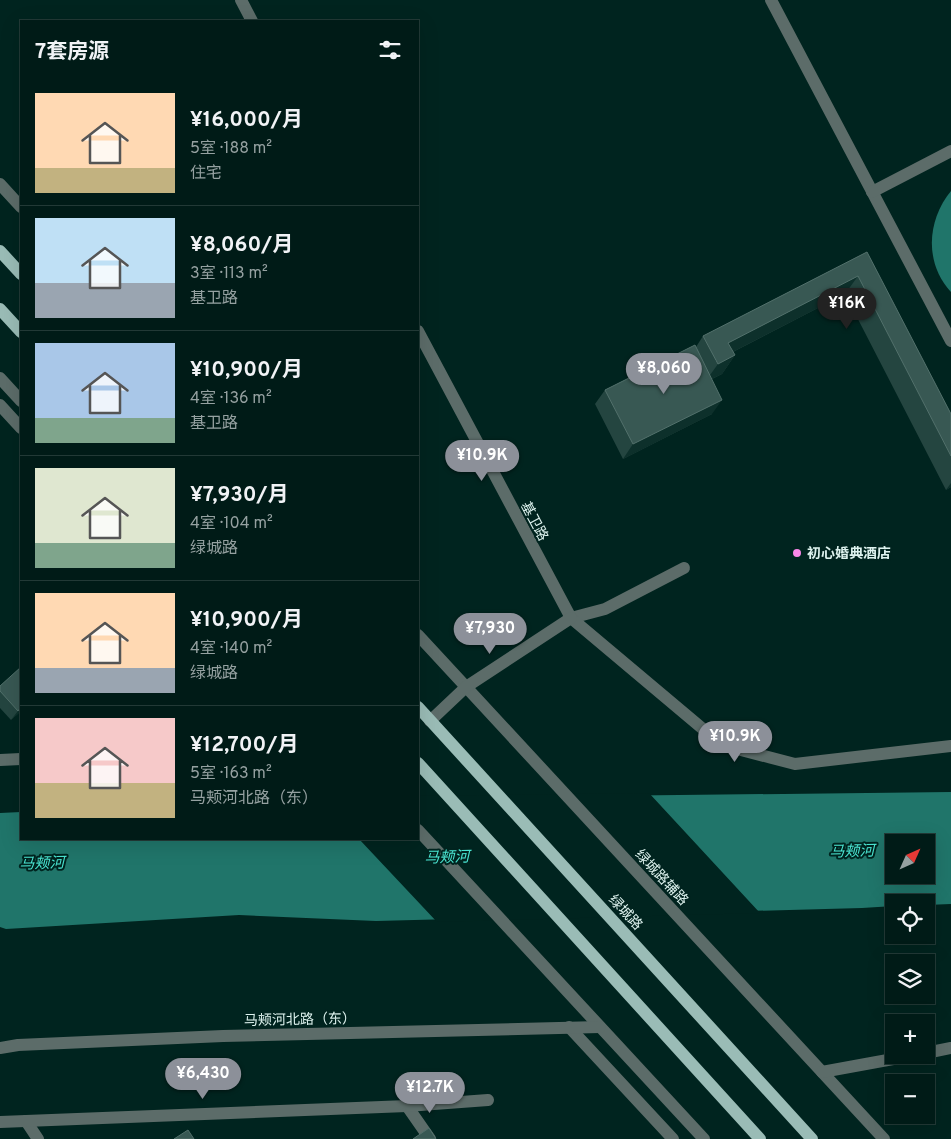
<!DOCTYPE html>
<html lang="zh">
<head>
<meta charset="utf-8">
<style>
  :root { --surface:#001b17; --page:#0e2824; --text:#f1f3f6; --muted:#95a1a1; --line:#223936; --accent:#8c9099 }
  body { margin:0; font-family:Overpass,"Noto Sans SC",sans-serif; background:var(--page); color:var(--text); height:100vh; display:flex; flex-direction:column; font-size:19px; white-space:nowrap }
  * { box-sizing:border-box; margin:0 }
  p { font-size:16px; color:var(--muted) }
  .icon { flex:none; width:28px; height:28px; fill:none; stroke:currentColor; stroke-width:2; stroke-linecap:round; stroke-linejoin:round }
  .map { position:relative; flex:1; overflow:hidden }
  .sheet { position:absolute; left:20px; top:20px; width:399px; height:820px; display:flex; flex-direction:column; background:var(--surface); border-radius:0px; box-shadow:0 5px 20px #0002,0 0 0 1px var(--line) }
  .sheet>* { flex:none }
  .needle { width:32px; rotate:45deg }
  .controls { position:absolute; left:885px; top:834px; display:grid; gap:10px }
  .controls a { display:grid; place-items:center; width:50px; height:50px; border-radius:0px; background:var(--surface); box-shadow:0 5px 20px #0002,0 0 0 1px var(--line); font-size:25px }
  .price { position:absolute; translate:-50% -42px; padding:0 11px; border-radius:18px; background:var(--accent); color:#fff; font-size:16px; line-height:32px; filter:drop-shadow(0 1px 2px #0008) }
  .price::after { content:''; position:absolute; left:50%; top:30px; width:15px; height:11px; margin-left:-8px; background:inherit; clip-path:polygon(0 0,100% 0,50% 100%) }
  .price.on { background:#222; color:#fff }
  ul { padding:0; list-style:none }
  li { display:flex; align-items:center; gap:15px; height:125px; padding:0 15px }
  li+li { border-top:1px solid var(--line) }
  li span { display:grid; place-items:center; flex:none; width:140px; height:100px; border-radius:0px; color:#555 }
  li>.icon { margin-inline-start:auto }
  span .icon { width:60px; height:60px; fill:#fffc; stroke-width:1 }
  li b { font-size:21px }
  h2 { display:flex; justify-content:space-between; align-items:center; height:60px; padding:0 15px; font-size:21px }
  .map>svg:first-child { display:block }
  .water { fill:#20756a; fill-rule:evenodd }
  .pier { fill:#00241f }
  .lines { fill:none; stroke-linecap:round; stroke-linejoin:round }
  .service { stroke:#5c6c69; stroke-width:12 }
  .minor { stroke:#5c6c69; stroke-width:12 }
  .tertiary { stroke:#5c6c69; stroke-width:12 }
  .primary { stroke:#9abcb6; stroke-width:12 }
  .wall { fill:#244540 }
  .shaded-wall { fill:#0d302b }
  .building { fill:#385853; stroke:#52706b }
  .poi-dot { fill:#f987e8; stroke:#00241f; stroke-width:2 }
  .labels { text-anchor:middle; stroke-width:4; stroke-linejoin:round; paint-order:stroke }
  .street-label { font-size:14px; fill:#ddf2ee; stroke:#00241f }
  .poi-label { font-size:14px; font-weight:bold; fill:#ddf2ee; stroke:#00241f; text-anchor:start }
  .water-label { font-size:15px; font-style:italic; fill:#4ae4d1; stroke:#00241f }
</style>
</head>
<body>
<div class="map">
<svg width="951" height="1139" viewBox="0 0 951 1139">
  <rect width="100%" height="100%" fill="#00241f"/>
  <g class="water">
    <path d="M951,191v101c-27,-29 -24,-72 0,-101z"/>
    <path d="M951,792v112l-25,1v-3h-32v4l-32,2 -486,13 -137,-6 -233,14 -6,-2v-114l21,-1v27h397v-41zM894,842h32v33h-32z"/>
  </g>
  <path class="pier" d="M649,793l111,120 -323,9 -78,-83h59v-43z"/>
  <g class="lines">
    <g class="service">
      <path d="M771,0l180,341"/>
      <path d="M0,184l21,23"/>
      <path d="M872,192l79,-41"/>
      <path d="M0,378l21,23"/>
      <path d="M0,405l21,23"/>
      <path d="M571,618l34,-9 79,-41"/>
      <path d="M418,635l466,504"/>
      <path d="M418,830l286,309"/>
      <path d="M569,1027l104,112"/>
    </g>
    <g class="minor">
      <path d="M241,0l11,21"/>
      <path d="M418,331l153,287 151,127 73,19 156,-18"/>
      <path d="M430,721l36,-34 105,-69"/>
      <path d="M926,1053l25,-5"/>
      <path d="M822,1072l93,-17"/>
      <path d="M407,1106l23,33"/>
      <path d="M26,1121l12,18"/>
      <path d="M0,1122l407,-16 81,-6"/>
    </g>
    <g class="tertiary">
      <path d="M0,760l21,-1"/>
      <path d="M0,1048l18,-3 205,-9 377,-9"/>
    </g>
    <g class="primary">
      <path d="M0,251l21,23"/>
      <path d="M0,309l21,23"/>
      <path d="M418,707l394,432"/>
      <path d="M418,763l342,376"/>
    </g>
  </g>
  <g class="wall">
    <path d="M867,252l84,162v73l-5,3 -101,-196 -112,58 2,3 -13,19 -10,5v35l-89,45 -28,-55 10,-14 91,-43 7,-11z"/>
    <path d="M0,686l21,25 -10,9 -11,-12z"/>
  </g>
  <g class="shaded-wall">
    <path d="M858,276l-13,18 -130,67 13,-18z"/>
    <path d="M735,355l-13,19 -17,8 13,-18z"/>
    <path d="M722,400l-10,14 -89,45 10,-15z"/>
    <path d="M951,483v4l-5,3z"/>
    <path d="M21,707v4l-10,9 7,-9z"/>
  </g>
  <g class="building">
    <path d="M867,252l84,162v42l-93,-180 -130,67 7,12 -17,9 -15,-28z"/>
    <path d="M695,345l27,55 -89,44 -28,-54z"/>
    <path d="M21,667v40l-3,4 -18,-20v-5z"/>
    <path d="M429,1128l7,11h-23z"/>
    <path d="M188,1130l6,9h-20z"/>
  </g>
  <circle class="poi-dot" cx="797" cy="553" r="5"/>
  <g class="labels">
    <g class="street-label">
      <text transform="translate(535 521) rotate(62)" y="5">基卫路</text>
      <text transform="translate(662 877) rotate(47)" y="5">绿城路辅路</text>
      <text transform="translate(626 912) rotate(47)" y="5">绿城路</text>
      <text transform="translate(300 1019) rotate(-1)" y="5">马颊河北路（东）</text>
    </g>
    <g class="poi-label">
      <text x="807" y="558">初心婚典酒店</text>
    </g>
    <g class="water-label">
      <text transform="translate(852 851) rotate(-1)" y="5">马颊河</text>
      <text transform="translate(447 857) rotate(-1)" y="5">马颊河</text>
      <text transform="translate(42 863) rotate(-1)" y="5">马颊河</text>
    </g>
  </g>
</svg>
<div class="controls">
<a><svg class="needle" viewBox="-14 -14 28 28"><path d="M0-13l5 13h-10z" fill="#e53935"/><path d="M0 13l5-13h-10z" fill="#95a1a1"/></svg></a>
<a><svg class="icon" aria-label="locate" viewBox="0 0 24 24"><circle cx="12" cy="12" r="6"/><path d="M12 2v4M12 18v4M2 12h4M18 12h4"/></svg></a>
<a><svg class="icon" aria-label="layers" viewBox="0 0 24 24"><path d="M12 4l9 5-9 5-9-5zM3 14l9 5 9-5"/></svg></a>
<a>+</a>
<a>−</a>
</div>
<b class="price on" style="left:847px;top:330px">¥16K</b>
<b class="price" style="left:664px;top:395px">¥8,060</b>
<b class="price" style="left:482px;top:482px">¥10.9K</b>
<b class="price" style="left:490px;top:655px">¥7,930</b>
<b class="price" style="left:735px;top:763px">¥10.9K</b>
<b class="price" style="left:203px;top:1100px">¥6,430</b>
<b class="price" style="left:430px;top:1114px">¥12.7K</b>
<section class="sheet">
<h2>7套房源<svg class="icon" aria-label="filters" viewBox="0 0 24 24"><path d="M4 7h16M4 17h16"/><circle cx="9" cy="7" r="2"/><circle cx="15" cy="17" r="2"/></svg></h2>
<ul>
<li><span style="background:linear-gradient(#ffd9b3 75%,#c2b280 0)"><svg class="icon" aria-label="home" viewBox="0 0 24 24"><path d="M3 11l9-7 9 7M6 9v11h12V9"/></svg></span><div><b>¥16,000/月</b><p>5室 · 188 m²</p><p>住宅</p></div></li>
<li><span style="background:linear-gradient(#bfe0f5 65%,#9aa5b1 0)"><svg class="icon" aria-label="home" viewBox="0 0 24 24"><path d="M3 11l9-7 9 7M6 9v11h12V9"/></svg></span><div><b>¥8,060/月</b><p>3室 · 113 m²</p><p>基卫路</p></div></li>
<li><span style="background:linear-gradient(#a9c7e8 75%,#7fa58c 0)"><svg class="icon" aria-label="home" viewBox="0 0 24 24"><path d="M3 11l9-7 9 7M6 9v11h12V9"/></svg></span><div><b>¥10,900/月</b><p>4室 · 136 m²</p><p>基卫路</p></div></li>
<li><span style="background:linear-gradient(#dfe7d0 75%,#7fa58c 0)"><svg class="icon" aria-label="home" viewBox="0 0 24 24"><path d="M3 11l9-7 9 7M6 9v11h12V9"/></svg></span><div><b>¥7,930/月</b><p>4室 · 104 m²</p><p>绿城路</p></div></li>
<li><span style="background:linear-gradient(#ffd9b3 75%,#9aa5b1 0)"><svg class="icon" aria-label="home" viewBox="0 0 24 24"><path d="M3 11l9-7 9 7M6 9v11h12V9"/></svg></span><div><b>¥10,900/月</b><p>4室 · 140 m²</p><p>绿城路</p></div></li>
<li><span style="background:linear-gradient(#f6c9c9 65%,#c2b280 0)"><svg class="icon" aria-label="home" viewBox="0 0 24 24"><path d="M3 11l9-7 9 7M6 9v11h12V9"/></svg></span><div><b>¥12,700/月</b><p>5室 · 163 m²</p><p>马颊河北路（东）</p></div></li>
</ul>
</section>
</div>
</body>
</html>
